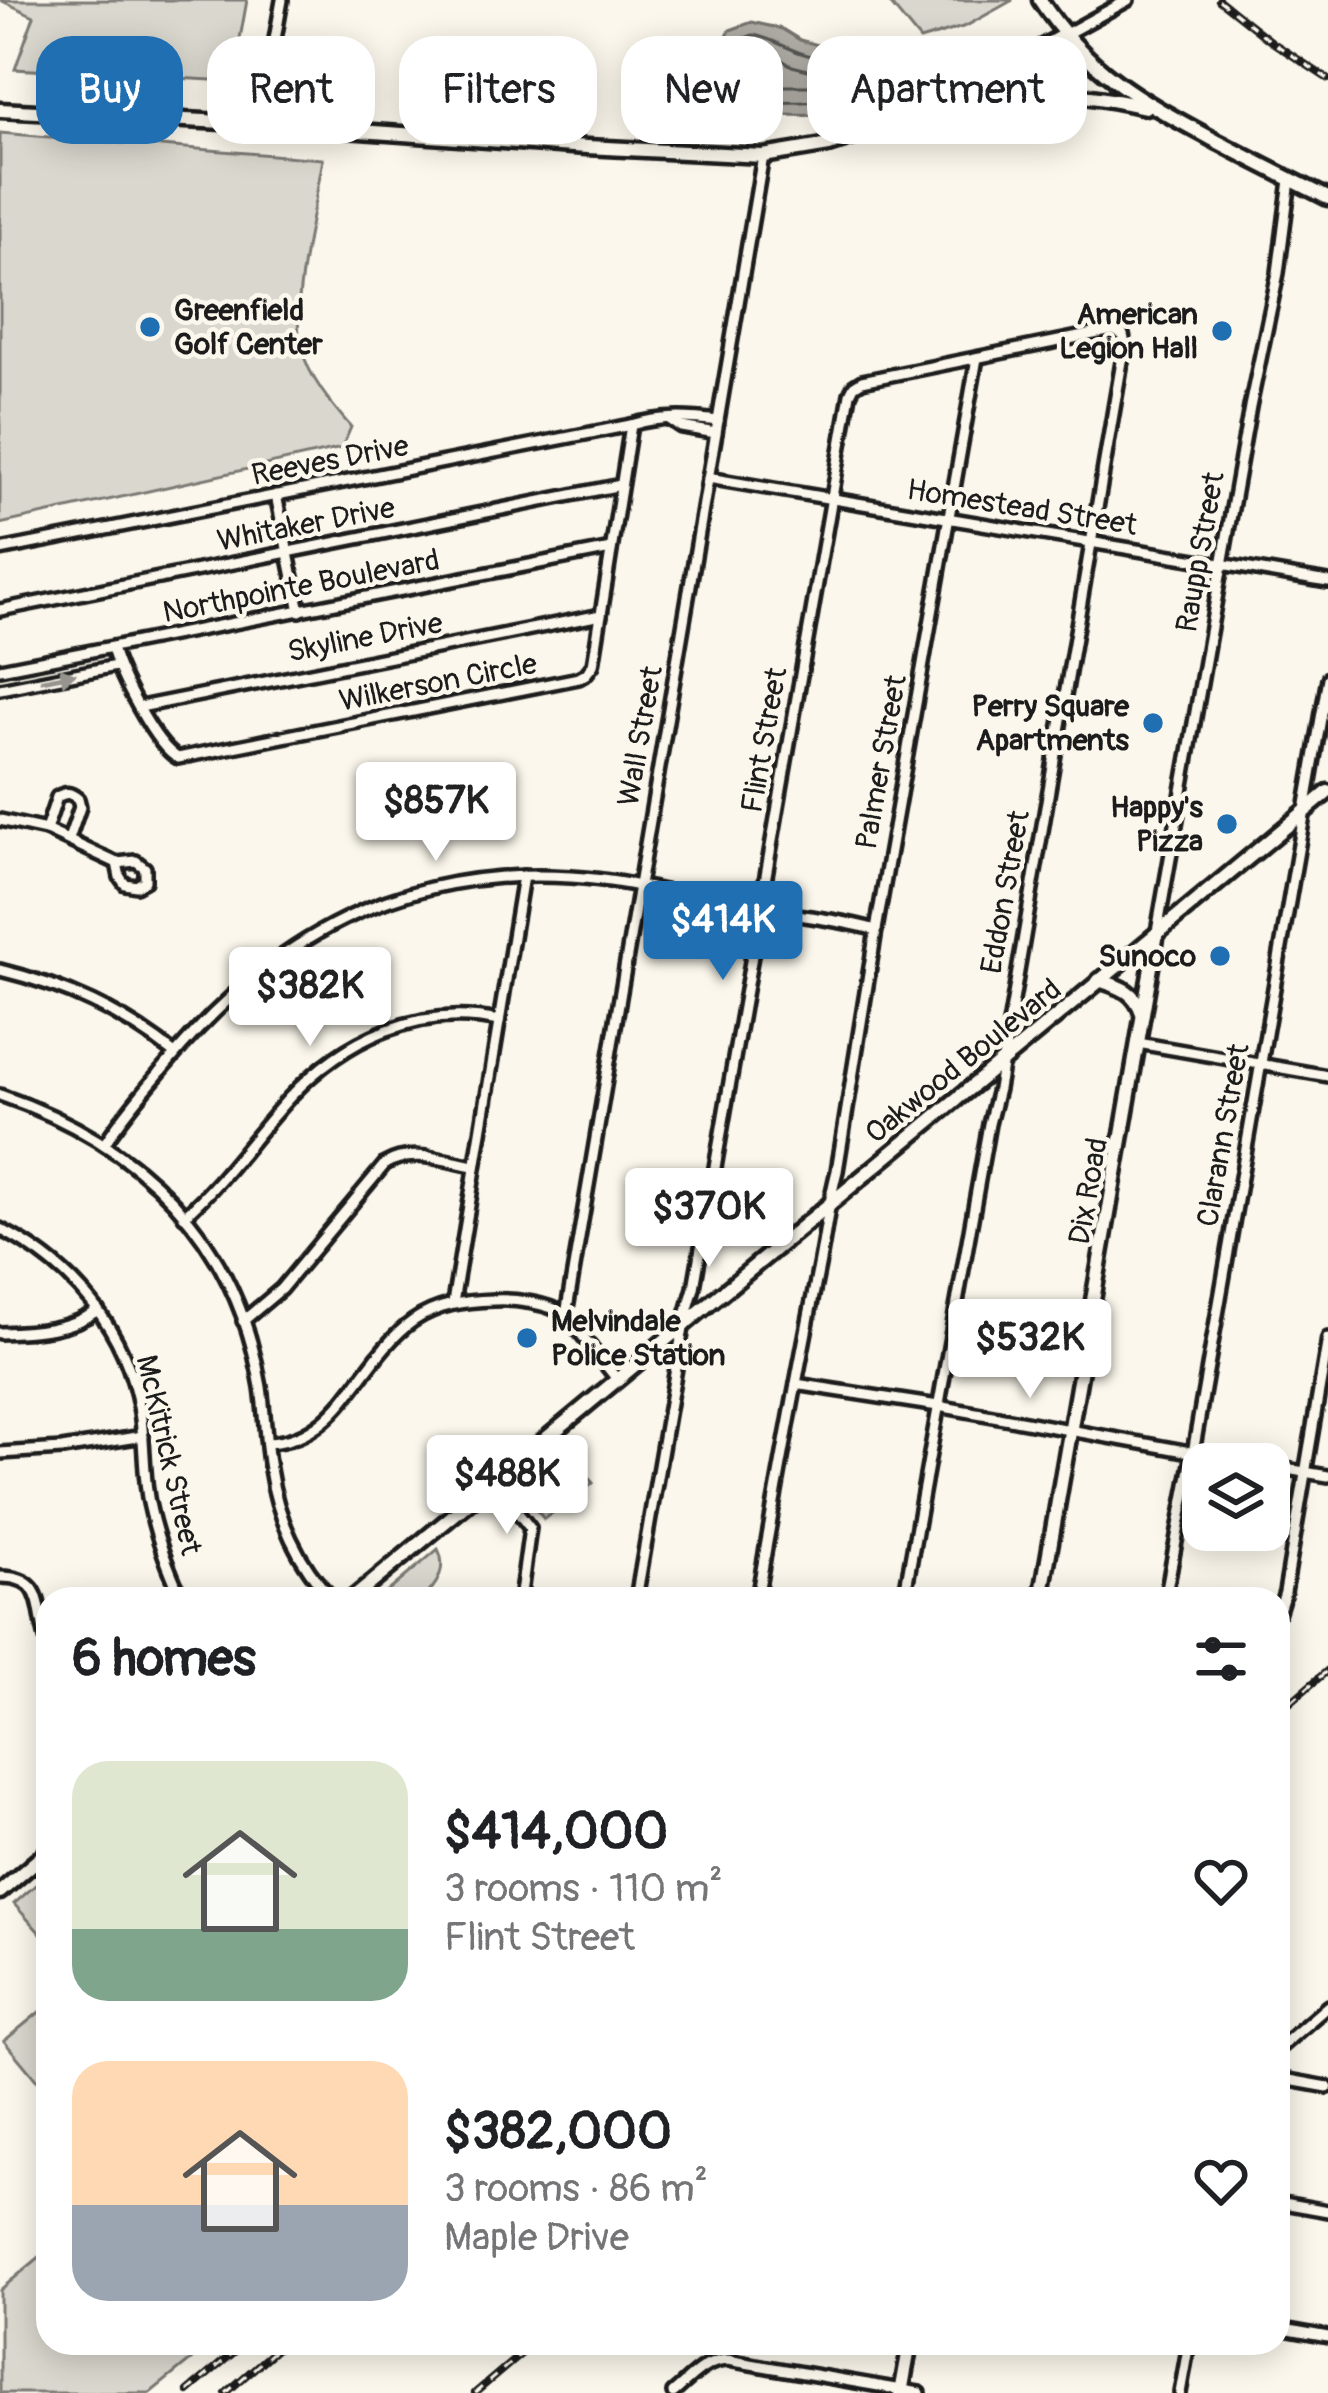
<!DOCTYPE html>
<html lang="en">
<head>
<meta charset="utf-8">
<style>
  :root { --surface:#fff; --page:#f6f6f6; --text:#202124; --muted:#757577; --accent:#1f6fb2 }
  body { margin:0; font-family:Pangolin,sans-serif; background:var(--page); color:var(--text); height:100vh; display:flex; flex-direction:column; font-size:45px; white-space:nowrap }
  * { box-sizing:border-box; margin:0 }
  p { font-size:39px; color:var(--muted) }
  .icon { flex:none; width:66px; height:66px; fill:none; stroke:currentColor; stroke-width:2; stroke-linecap:round; stroke-linejoin:round }
  .map { position:relative; flex:1; overflow:hidden }
  .drawer { position:absolute; left:36px; top:1587px; width:1254px; height:768px; display:flex; flex-direction:column; background:var(--surface); border-radius:36px; box-shadow:0 6px 30px #0003 }
  .drawer>* { flex:none }
  .top-card { position:absolute; left:36px; top:36px; width:1257px; height:108px; display:flex; gap:24px }
  .controls { position:absolute; left:1182px; top:1443px; display:grid; gap:24px }
  .controls a { display:grid; place-items:center; width:108px; height:108px; border-radius:24px; background:var(--surface); box-shadow:0 6px 30px #0003; font-size:60px }
  .price { position:absolute; translate:-50% -102px; padding:0 27px; border-radius:12px; background:#fff; color:#222; font-size:39px; line-height:78px; filter:drop-shadow(0 3px 6px #0008) }
  .price::after { content:''; position:absolute; left:50%; top:72px; width:36px; height:27px; margin-left:-18px; background:inherit; clip-path:polygon(0 0,100% 0,50% 100%) }
  .price.selected { background:var(--accent); color:#fff }
  ul { padding:0; list-style:none }
  li { display:flex; align-items:center; gap:36px; height:300px; padding:0 36px }
  li span { display:grid; place-items:center; flex:none; width:336px; height:240px; border-radius:36px; color:#555 }
  li>.icon { margin-inline-start:auto }
  span .icon { width:144px; height:144px; fill:#fffc; stroke-width:1 }
  li b { font-size:51px }
  h2 { display:flex; justify-content:space-between; align-items:center; height:144px; padding:0 36px; font-size:51px }
  .chip { padding:0 42px; border-radius:36px; background:var(--surface); box-shadow:0 6px 30px #0003; font-size:42px; line-height:108px }
  .chip.selected { background:var(--accent); color:#fff }
  .map>svg:first-child { display:block }
  .green { fill:#dad7ce; stroke:#7b7a75; stroke-width:3 }
  .water { fill:#afaca5; stroke:#74726e; stroke-width:3 }
  .lines { fill:none; stroke-linecap:round; stroke-linejoin:round }
  .shore { stroke:#575653; stroke-width:3 }
  .minor-casing { stroke:#1c1c1c; stroke-width:18 }
  .major-casing { stroke:#1c1c1c; stroke-width:21 }
  .minor { stroke:#fbf7ec; stroke-width:9 }
  .major { stroke:#fbf7ec; stroke-width:12 }
  .rail-casing { stroke:#1c1c1c; stroke-width:8 }
  .rail { stroke:#fbf7ec; stroke-width:3; stroke-dasharray:9; stroke-linecap:butt }
  .oneway { fill:#97948e }
  .poi-dot { fill:#1f6fb2; stroke:#fbf7ec; stroke-width:4.5 }
  .labels { text-anchor:middle; stroke-width:9; stroke-linejoin:round; paint-order:stroke }
  .poi-label { font-size:30px; font-weight:bold; fill:#1c1c1c; stroke:#fbf7ec; text-anchor:end }
  .street-label { font-size:30px; fill:#1c1c1c; stroke:#fbf7ec }
</style>
</head>
<body>
<div class="map">
<svg width="1328" height="2393" viewBox="0 0 1328 2393">
  <rect width="100%" height="100%" fill="#fbf7ec"/>
  <filter id="ink" filterUnits="userSpaceOnUse"><feTurbulence type="fractalNoise" baseFrequency=".00833" numOctaves="2"/><feDisplacementMap in="SourceGraphic" scale="24" xChannelSelector="R" yChannelSelector="G"/><feConvolveMatrix kernelMatrix="1 2 1 2 8 2 1 2 1" color-interpolation-filters="sRGB"/></filter>
  <g filter="url(#ink)">
    <g class="green">
      <path d="M0,0h247l-11,61 -7,11 -18,8 -196,-11 19,-53z"/>
      <path d="M887,0h126l-47,26 -46,14z"/>
      <path d="M0,133l323,26c-8,49 -33,143 -22,188 8,31 30,57 50,80l-9,21 -342,76z"/>
      <path d="M564,1449l29,34 -49,36 -27,-32z"/>
      <path d="M438,1549c10,19 -1,37 -16,50h-43z"/>
      <path d="M48,1874v68l-34,-38z"/>
      <path d="M48,2005v89l-44,-53z"/>
      <path d="M48,2250v93h164l-62,50h-150v-103z"/>
    </g>
    <path class="water" d="M752,22l30,7 18,11 36,10 27,11c2,12 7,26 -1,37 -4,6 -16,14 -23,15 -20,4 -99,4 -112,-10 -19,-20 -7,-53 3,-73z"/>
    <g class="lines">
      <g class="shore">
        <path d="M753,35c18,3 31,12 48,18 17,5 33,9 49,17 6,12 5,25 -10,30 -10,4 -27,1 -38,2 -47,2 -95,0 -63,-62z"/>
        <path d="M755,50l17,4 20,12 32,8 3,8 -5,4h-69c-12,-7 -9,-23 -3,-34z"/>
      </g>
      <defs>
        <g id="minor">
          <path d="M1066,34l62,-34"/>
          <path d="M260,124l22,-124"/>
          <path d="M669,419l12,8 35,6"/>
          <path d="M708,478l620,104"/>
          <path d="M276,495l24,116"/>
          <path d="M0,550l631,-125c29,-9 57,-8 87,-4"/>
          <path d="M0,610l621,-125"/>
          <path d="M112,648c7,26 43,98 66,110l401,-80 7,-4 7,-9 38,-240"/>
          <path d="M0,669l611,-120"/>
          <path d="M0,689l116,-23"/>
          <path d="M140,707l461,-92"/>
          <path d="M0,820l46,10 71,33 19,-2 9,7v13l-9,5 -11,-2 -5,-7 -3,-14"/>
          <path d="M46,830l11,-33c9,-5 13,-5 21,2l2,8 -11,32"/>
          <path d="M1157,932l93,-525 28,-134 12,-93"/>
          <path d="M0,970c66,16 122,42 175,84"/>
          <path d="M1138,1043l190,33"/>
          <path d="M0,1095c140,48 236,142 261,292 4,27 4,54 9,82 7,47 28,96 63,130"/>
          <path d="M105,1143c18,-28 40,-53 62,-79 106,-127 234,-198 404,-187 54,3 108,18 161,28 48,9 98,12 144,25"/>
          <path d="M184,1216c40,-35 70,-80 106,-119 54,-58 129,-93 209,-76"/>
          <path d="M0,1229c73,37 127,100 140,183 5,30 3,61 9,91 7,34 19,65 33,96"/>
          <path d="M453,1303l70,-427"/>
          <path d="M243,1321l38,-32 104,-125c26,-16 61,-3 89,2"/>
          <path d="M0,1333c33,-1 70,-3 98,-23"/>
          <path d="M616,1378l-50,-63 197,-1159"/>
          <path d="M796,1384l142,22 318,58"/>
          <path d="M267,1443c75,-3 92,-84 146,-122 25,-17 51,-20 81,-21 21,-1 54,3 72,15"/>
          <path d="M0,1453l62,-4 81,-13"/>
          <path d="M1269,1466l59,10"/>
          <path d="M493,1481l37,47 -9,65"/>
          <path d="M0,1577c48,0 35,33 48,67"/>
          <path d="M636,1599l48,-277 10,-34 156,-894 4,-8 8,-5 251,-51 10,5 2,9 -127,745 -9,35 -85,475"/>
          <path d="M757,1599c19,-109 39,-219 61,-328 7,-33 10,-67 19,-100l39,-241 101,-572"/>
          <path d="M1165,1599l28,-146 135,-775"/>
          <path d="M1278,1614l7,-22 43,-254"/>
          <path d="M1278,2049l50,-43"/>
          <path d="M1278,2078l50,9"/>
          <path d="M1278,2202l50,9"/>
          <path d="M1278,2328l50,9"/>
          <path d="M673,2393c17,-14 31,-32 54,-33l193,33"/>
          <path d="M1180,2393l9,-50"/>
        </g>
        <g id="major">
          <path d="M1040,0c49,75 104,102 180,143 36,19 72,37 108,55"/>
          <path d="M963,94c62,-6 121,-1 182,13"/>
          <path d="M0,110l260,14 327,23 176,9 66,-11 61,-20 66,-30 110,-61"/>
          <path d="M1099,980c21,7 36,11 43,33"/>
          <path d="M352,1599l976,-807"/>
          <path d="M1041,1599l116,-666"/>
          <path d="M0,1892l48,-41"/>
          <path d="M901,2393l9,-50"/>
        </g>
      </defs>
      <use href="#minor" class="minor-casing"/>
      <use href="#major" class="major-casing"/>
      <use href="#minor" class="minor"/>
      <use href="#major" class="major"/>
      <defs>
        <g id="rail">
          <path d="M1219,0l53,42 56,37"/>
          <path d="M1278,1713l50,-43"/>
          <path d="M188,2391l57,-48"/>
          <path d="M226,2393l57,-50"/>
          <path d="M475,2393l59,-50"/>
        </g>
      </defs>
      <use href="#rail" class="rail-casing"/>
      <use href="#rail" class="rail"/>
    </g>
    <defs><path id="oneway-solid" d="M-6-.8H1V-3.2L6.5 0L1 3.2V.8H-6Z" transform="scale(3)"/></defs>
    <use class="oneway" href="#oneway-solid" transform="translate(58 677) rotate(-11)"/>
  </g>
  <g class="poi-dot">
    <circle cx="150" cy="327" r="12"/>
    <circle cx="1222" cy="331" r="12"/>
    <circle cx="1153" cy="723" r="12"/>
    <circle cx="1227" cy="824" r="12"/>
    <circle cx="1220" cy="956" r="12"/>
    <circle cx="527" cy="1338" r="12"/>
  </g>
  <g class="labels">
    <g class="poi-label">
      <text x="174" y="320" text-anchor="start">Greenfield<tspan x="174" dy="34">Golf Center</tspan></text>
      <text x="1198" y="324">American<tspan x="1198" dy="34">Legion Hall</tspan></text>
      <text x="1129" y="716">Perry Square<tspan x="1129" dy="34">Apartments</tspan></text>
      <text x="1203" y="817">Happy's<tspan x="1203" dy="34">Pizza</tspan></text>
      <text x="1196" y="966">Sunoco</text>
      <text x="551" y="1331" text-anchor="start">Melvindale<tspan x="551" dy="34">Police Station</tspan></text>
    </g>
    <g class="street-label">
      <text transform="translate(330 460) rotate(-11)" y="10">Reeves Drive</text>
      <text transform="translate(1022 507) rotate(9)" y="10">Homestead Street</text>
      <text transform="translate(306 524) rotate(-11)" y="10">Whitaker Drive</text>
      <text transform="translate(1200 552) rotate(-80)" y="10">Raupp Street</text>
      <text transform="translate(301 586) rotate(-11)" y="10">Northpointe Boulevard</text>
      <text transform="translate(365 637) rotate(-11)" y="10">Skyline Drive</text>
      <text transform="translate(438 682) rotate(-11)" y="10">Wilkerson Circle</text>
      <text transform="translate(640 736) rotate(-80)" y="10">Wall Street</text>
      <text transform="translate(764 740) rotate(-80)" y="10">Flint Street</text>
      <text transform="translate(881 762) rotate(-80)" y="10">Palmer Street</text>
      <text transform="translate(1005 892) rotate(-80)" y="10">Eddon Street</text>
      <text transform="translate(963 1061) rotate(-39)" y="10">Oakwood Boulevard</text>
      <text transform="translate(1223 1135) rotate(-80)" y="10">Clarann Street</text>
      <text transform="translate(1088 1191) rotate(-80)" y="10">Dix Road</text>
      <text transform="translate(169 1455) rotate(77)" y="10">McKitrick Street</text>
    </g>
  </g>
</svg>
<div class="controls">
<a><svg class="icon" aria-label="layers" viewBox="0 0 24 24"><path d="M12 4l9 5-9 5-9-5zM3 14l9 5 9-5"/></svg></a>
</div>
<b class="price" style="left:436px;top:864px">$857K</b>
<b class="price selected" style="left:723px;top:983px">$414K</b>
<b class="price" style="left:310px;top:1049px">$382K</b>
<b class="price" style="left:709px;top:1270px">$370K</b>
<b class="price" style="left:1030px;top:1401px">$532K</b>
<b class="price" style="left:507px;top:1537px">$488K</b>
<div class="top-card">
<a class="chip selected">Buy</a>
<a class="chip">Rent</a>
<a class="chip">Filters</a>
<a class="chip">New</a>
<a class="chip">Apartment</a>
</div>
<section class="drawer">
<h2>6 homes<svg class="icon" aria-label="filters" viewBox="0 0 24 24"><path d="M4 7h16M4 17h16"/><circle cx="9" cy="7" r="2"/><circle cx="15" cy="17" r="2"/></svg></h2>
<ul>
<li><span style="background:linear-gradient(#dfe7d0 70%,#7fa58c 0)"><svg class="icon" aria-label="home" viewBox="0 0 24 24"><path d="M3 11l9-7 9 7M6 9v11h12V9"/></svg></span><div><b>$414,000</b><p>3 rooms · 110 m²</p><p>Flint Street</p></div><svg class="icon" aria-label="heart" viewBox="0 0 24 24"><path d="M12 20l-8-8c-3-5 5-10 8-4 3-6 11-1 8 4z"/></svg></li>
<li><span style="background:linear-gradient(#ffd9b3 60%,#9aa5b1 0)"><svg class="icon" aria-label="home" viewBox="0 0 24 24"><path d="M3 11l9-7 9 7M6 9v11h12V9"/></svg></span><div><b>$382,000</b><p>3 rooms · 86 m²</p><p>Maple Drive</p></div><svg class="icon" aria-label="heart" viewBox="0 0 24 24"><path d="M12 20l-8-8c-3-5 5-10 8-4 3-6 11-1 8 4z"/></svg></li>
</ul>
</section>
</div>
</body>
</html>
